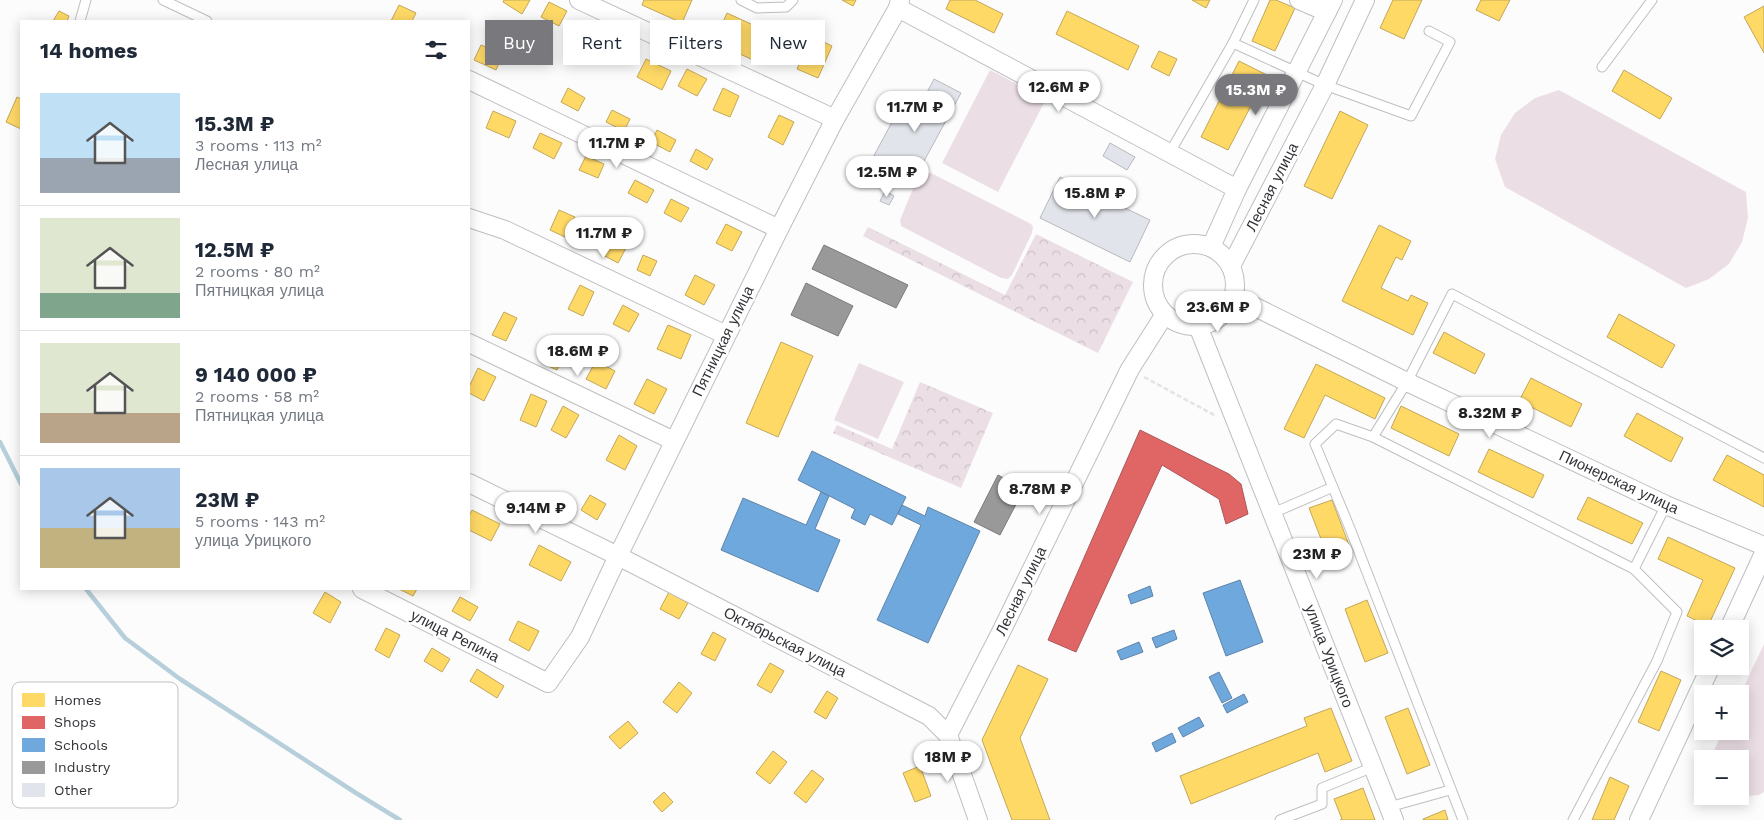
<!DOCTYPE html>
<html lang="en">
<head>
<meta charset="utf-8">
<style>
  :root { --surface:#fff; --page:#f2f2f3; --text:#1f2937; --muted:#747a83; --line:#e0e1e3; --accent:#79787c }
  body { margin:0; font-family:"Work Sans",sans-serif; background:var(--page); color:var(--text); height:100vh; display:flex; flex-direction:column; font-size:19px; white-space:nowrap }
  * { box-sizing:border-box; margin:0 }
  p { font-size:16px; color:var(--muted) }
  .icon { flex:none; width:28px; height:28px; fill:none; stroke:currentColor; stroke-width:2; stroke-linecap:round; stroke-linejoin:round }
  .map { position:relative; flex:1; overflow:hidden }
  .details { position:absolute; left:20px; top:20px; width:450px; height:570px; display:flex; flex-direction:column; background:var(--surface); border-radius:0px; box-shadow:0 2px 12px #0003 }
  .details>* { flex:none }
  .hud { position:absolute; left:485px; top:20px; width:475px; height:45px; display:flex; gap:10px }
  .fabs { position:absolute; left:1694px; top:620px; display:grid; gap:10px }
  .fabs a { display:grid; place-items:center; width:55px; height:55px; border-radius:0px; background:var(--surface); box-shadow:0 2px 12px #0003; font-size:25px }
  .price { position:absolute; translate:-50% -42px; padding:0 11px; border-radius:18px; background:#fff; color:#222; font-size:16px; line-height:32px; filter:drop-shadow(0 1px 2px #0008) }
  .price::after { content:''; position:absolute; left:50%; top:30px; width:15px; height:11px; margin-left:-8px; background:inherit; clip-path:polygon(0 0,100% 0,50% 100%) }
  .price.current { background:var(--accent); color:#fff }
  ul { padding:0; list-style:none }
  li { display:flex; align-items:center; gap:15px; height:125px; padding:0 20px }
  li+li { border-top:1px solid var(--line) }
  li span { display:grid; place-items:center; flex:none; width:140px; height:100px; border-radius:0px; color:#555 }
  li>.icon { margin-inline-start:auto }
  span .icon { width:60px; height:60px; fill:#fffc; stroke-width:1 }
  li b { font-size:21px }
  h2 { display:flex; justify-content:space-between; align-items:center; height:60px; padding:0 20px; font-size:21px }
  .pill { padding:0 18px; border-radius:0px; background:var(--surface); box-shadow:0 2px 12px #0003; font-size:18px; line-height:45px }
  .pill.current { background:var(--accent); color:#fff }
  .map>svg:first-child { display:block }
  .park { fill:url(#park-crowns) }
  .garden { fill:#ebdfe5 }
  .homes { fill:#ffd966; stroke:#c2a758 }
  .shops { fill:#e06666; stroke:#ac5658 }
  .schools { fill:#6fa8dc; stroke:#5d84aa }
  .industry { fill:#999; stroke:#7a7a7c }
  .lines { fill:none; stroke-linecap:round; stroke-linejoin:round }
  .stream { stroke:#b6cfdb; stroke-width:4.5 }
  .building { fill:#e1e4ea; stroke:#b8b9bd }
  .lane-casing { stroke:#bfbfc2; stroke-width:11 }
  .street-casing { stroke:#bfbfc2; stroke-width:20 }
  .path { stroke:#e4e4e4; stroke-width:2.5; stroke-dasharray:5 2.5; stroke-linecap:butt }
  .lane { stroke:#fff; stroke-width:9 }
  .street { stroke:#fff; stroke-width:18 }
  .labels { text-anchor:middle; stroke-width:5; stroke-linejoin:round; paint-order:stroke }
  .street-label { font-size:15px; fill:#323137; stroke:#fff }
  .key { fill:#fff; stroke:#c2c1c3; stroke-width:1 }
  .key-label { font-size:14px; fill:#323137 }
</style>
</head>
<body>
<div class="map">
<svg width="1764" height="820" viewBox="0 0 1764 820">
  <defs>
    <pattern id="park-crowns" width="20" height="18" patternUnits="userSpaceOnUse" patternTransform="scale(1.25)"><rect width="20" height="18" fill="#ebdfe5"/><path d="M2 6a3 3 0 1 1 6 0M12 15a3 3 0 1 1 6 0" fill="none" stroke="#cac0c5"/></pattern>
  </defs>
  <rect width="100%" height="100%" fill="#fcfcfd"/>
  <g class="park">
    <path d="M868,227l137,68 31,-61 97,48 -35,71 -235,-117z"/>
    <path d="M920,382l73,31 -32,75 -128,-55 4,-8 55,24z"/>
  </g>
  <g class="garden">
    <path d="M990,70l56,29 -48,93 -56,-29z"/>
    <path d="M1559,90l187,102 2,26 -6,24 -13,22 -20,15 -23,9 -181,-101 -10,-28 6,-24 14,-22 20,-15z"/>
    <path d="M926,173h5l100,51 2,3 -1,6 -20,42 -4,4 -7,-1 -100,-52 -1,-6 17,-41z"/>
    <path d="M859,363l45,19 -26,57 -44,-19z"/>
    <path d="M1764,644v148l-5,3 -24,2 5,-1v-37h-27l-1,-4 11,-24h17v-36z"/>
  </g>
  <g class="homes">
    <path d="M504,0h26l-8,14 -19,-12z"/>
    <path d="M644,0h48l-10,23 -40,-18z"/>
    <path d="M842,0h14l-3,6z"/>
    <path d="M950,0h25l28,14 -9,19 -48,-24z"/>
    <path d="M1192,0h18l-4,8z"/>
    <path d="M1270,0h6l19,8 -20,43 -23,-10z"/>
    <path d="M1393,0h29l-18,39 -24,-11z"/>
    <path d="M1481,0h29l-11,21 -23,-11z"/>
    <path d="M549,2l18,9 -8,15 -18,-9z"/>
    <path d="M399,5l17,8 -4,8h-21z"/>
    <path d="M1764,6v47l-20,-36z"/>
    <path d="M59,11l10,5 -2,5h-14z"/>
    <path d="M1067,11l72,35 -11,24 -72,-36z"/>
    <path d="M727,13l39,18 -13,29 -39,-18z"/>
    <path d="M811,36l21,10 -14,32 -21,-9z"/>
    <path d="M605,40l21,11 -7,13 -20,-11z"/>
    <path d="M481,45l22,9 -7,16 -22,-10z"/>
    <path d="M1159,51l18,8 -8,17 -18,-9z"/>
    <path d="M646,59l25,12 -9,19 -25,-13z"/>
    <path d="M1239,61l28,14 -39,75 -27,-13z"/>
    <path d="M687,69l20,10 -10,17 -19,-10z"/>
    <path d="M1624,70l48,28 -12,21 -48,-28z"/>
    <path d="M568,88l17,10 -7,13 -17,-9z"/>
    <path d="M723,88l16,8 -9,21 -17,-7z"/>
    <path d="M17,97l4,2v30l-15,-7z"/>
    <path d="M612,110l18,9 -6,12 -18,-9z"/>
    <path d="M493,111l23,10 -7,17 -23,-10z"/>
    <path d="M1340,111l28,14 -36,74 -28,-13z"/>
    <path d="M779,115l15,7 -11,23 -15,-8z"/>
    <path d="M657,130l19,10 -6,12 -19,-10z"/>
    <path d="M540,133l22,10 -8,16 -21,-11z"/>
    <path d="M696,149l17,10 -6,11 -17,-9z"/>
    <path d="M586,156l18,8 -6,14 -19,-8z"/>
    <path d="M635,180l19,10 -7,13 -19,-10z"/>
    <path d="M671,199l18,9 -8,14 -17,-9z"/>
    <path d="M559,210l16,7 -10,20 -15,-7z"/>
    <path d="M726,224l16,8 -10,19 -16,-8z"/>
    <path d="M1379,225l32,16 -9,19 -6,-3 -15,31 27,13 3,-6 17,8 -15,32 -71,-34z"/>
    <path d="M612,238l15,8 -9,17 -15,-8z"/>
    <path d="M643,255l14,6 -7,15 -13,-6z"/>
    <path d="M695,275l20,10 -11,20 -19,-10z"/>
    <path d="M580,285l14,7 -11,24 -15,-7z"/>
    <path d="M623,305l16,9 -10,18 -16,-8z"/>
    <path d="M504,312l13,6 -11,23 -14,-6z"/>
    <path d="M1619,314l56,31 -13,23 -55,-31z"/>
    <path d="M668,325l23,10 -10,24 -24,-10z"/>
    <path d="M1444,332l41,22 -10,20 -42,-21z"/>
    <path d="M781,342l32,14 -35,81 -32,-14z"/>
    <path d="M551,344l14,7 -8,19 -15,-7z"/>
    <path d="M596,361l19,10 -9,18 -20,-10z"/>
    <path d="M1316,364l69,34 -10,21 -50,-24 -21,43 -20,-9z"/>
    <path d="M478,368l18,9 -12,24 -15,-8v-6z"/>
    <path d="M1531,378l51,26 -11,23 -52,-26z"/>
    <path d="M647,379l20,10 -13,25 -20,-10z"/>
    <path d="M531,394l16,7 -11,26 -16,-7z"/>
    <path d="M563,406l16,9 -13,23 -15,-8z"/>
    <path d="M1401,406l58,28 -10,22 -58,-28z"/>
    <path d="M1637,413l46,25 -12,24 -47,-26z"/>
    <path d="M619,435l18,11 -12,24 -19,-10z"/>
    <path d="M1489,449l55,26 -11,23 -55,-26z"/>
    <path d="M1727,455l37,20v32l-51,-27z"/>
    <path d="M590,495l16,9 -9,16 -16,-10z"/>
    <path d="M1588,497l55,26 -11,21 -55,-25z"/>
    <path d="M1332,500l20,53 -22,9 -21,-54z"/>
    <path d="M472,510l28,14 -9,17 -22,-11v-14z"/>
    <path d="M1668,537l67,31 -27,58 -21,-10 16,-36 -45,-21z"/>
    <path d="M539,545l32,17 -10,19 -32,-16z"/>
    <path d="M399,589h18l-4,7z"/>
    <path d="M325,592l16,10 -11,21 -17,-10z"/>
    <path d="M669,592l19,11 -9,16 -19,-10z"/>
    <path d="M460,597l18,10 -8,14 -18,-10z"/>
    <path d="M1367,600l21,53 -23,9 -20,-53z"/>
    <path d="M518,621l21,10 -10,20 -20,-11z"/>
    <path d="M386,628l14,7 -11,23 -14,-8z"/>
    <path d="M713,632l13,7 -11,22 -14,-7z"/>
    <path d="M432,648l18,11 -8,13 -18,-11z"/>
    <path d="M770,663l14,8 -13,22 -14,-8z"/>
    <path d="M1018,665l30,14 -28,59 30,82h-38l-30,-80z"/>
    <path d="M477,669l27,17 -7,12 -27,-17z"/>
    <path d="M1661,671l20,9 -22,51 -21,-9z"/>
    <path d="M679,682l13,11 -15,20 -14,-11z"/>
    <path d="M827,691l11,7 -12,21 -12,-7z"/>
    <path d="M1331,708l21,53 -27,11 -7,-19 -127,51 -11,-28 127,-50 -3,-8z"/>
    <path d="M1408,708l22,57 -23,9 -22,-57z"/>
    <path d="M628,721l10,12 -18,16 -11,-12z"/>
    <path d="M773,751l14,11 -17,22 -14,-11z"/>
    <path d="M920,766l11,30 -16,6 -12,-29z"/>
    <path d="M812,770l12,9 -18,24 -12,-10z"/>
    <path d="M1610,777l19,9 -15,34h-22z"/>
    <path d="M1363,788l12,32h-35l2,-1 -8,-20z"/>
    <path d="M664,792l9,10 -11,10 -9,-10z"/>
    <path d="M1445,810l3,10h-25v-1z"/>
  </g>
  <path class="shops" d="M1140,430l89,44 12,10 7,30 -22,10 -7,-25 -57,-34 -86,187 -28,-12z"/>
  <g class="schools">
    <path d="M812,451l94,46 -14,28 -22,-11 -5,11 -14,-7 4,-9 -57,-29z"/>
    <path d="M821,492l8,4 -14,33 25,11 -22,52 -97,-42 22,-52 63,27z"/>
    <path d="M902,505l23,11 3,-9 52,24 -52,112 -51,-23 44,-95 -23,-11z"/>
    <path d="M1240,580l23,62 -37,14 -23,-63z"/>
    <path d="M1150,586l3,10 -22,8 -3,-9z"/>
    <path d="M1174,630l3,9 -21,9 -4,-10z"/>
    <path d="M1139,642l4,10 -22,8 -4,-9z"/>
    <path d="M1219,672l13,26 -10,5 -13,-26z"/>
    <path d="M1244,694l4,8 -21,11 -4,-8z"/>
    <path d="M1199,717l5,9 -21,11 -5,-9z"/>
    <path d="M1172,733l4,9 -20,10 -4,-9z"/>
  </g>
  <g class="industry">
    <path d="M824,245l84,40 -12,23 -84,-39z"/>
    <path d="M806,283l47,23 -15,30 -47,-21z"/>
    <path d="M998,475l26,14 -24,46 -26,-13z"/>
  </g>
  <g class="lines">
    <g class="stream">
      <path d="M0,442l21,42"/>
      <path d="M86,589l39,49 55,41 176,114 44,27"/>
    </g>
  </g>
  <g class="building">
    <path d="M934,79l27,14 -50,92 -41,-22 35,-65 15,8z"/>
    <path d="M1110,143l25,14 -8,13 -24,-14z"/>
    <path d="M1060,177l90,43 -20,42 -90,-44z"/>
    <path d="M885,191l9,5 -5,9 -9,-4z"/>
  </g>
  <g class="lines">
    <defs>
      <g id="lane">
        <path d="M163,0l44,21"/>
        <path d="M741,0l16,8 29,-1 7,-7"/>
        <path d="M80,21l6,-21"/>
        <path d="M1233,43l92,42 86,31 39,-74 -21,-11"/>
        <path d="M1602,67l50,-67"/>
        <path d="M1169,154l64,-111 21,-43"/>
        <path d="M1373,437l34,-55 45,-88 312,164"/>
        <path d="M1273,513l60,-26"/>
        <path d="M1634,569l32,-64"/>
        <path d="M1389,807l61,-17"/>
        <path d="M1280,820l42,-16v-16l51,-21"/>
        <path d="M1463,820l-114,-294 -34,-82 21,-20 37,13 261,132 43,43 -20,49 -84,159"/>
      </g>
      <g id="street">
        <path d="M579,0l256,119"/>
        <path d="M1299,0l28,12"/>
        <path d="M898,8l339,181"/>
        <path d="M469,80l310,149"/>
        <path d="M469,218l36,12 221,105"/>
        <circle cx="1194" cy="285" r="41"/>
        <path d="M1211,247l26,-58 96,-189"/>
        <path d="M1231,266l94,-181 40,-85"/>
        <path d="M1233,296l174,86 259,123 98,41"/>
        <path d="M1198,326l196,494"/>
        <path d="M469,343l205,98"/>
        <path d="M469,483l149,73 311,160 19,19 30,85"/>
        <path d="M362,589l186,94 32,-46 38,-81 161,-327 56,-110 63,-111 2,-8"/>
        <path d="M1729,629l35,-76"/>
        <path d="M948,735l52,-101 130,-265 35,-55"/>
        <path d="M1639,820l72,-154"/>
      </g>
    </defs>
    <use href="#lane" class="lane-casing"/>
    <use href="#street" class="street-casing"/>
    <path class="path" d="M1144,377l72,39"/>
    <use href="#lane" class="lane"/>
    <use href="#street" class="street"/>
  </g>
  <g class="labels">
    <g class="street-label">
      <text transform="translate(1272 187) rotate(-63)" y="5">Лесная улица</text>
      <text transform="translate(723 341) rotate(-64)" y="5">Пятницкая улица</text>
      <text transform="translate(1619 482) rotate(25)" y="5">Пионерская улица</text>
      <text transform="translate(1021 591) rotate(-64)" y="5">Лесная улица</text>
      <text transform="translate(455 636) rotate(27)" y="5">улица Репина</text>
      <text transform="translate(785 642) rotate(27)" y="5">Октябрьская улица</text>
      <text transform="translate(1329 656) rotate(69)" y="5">улица Урицкого</text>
    </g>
  </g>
  <rect x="12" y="682" width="166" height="126" rx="8" class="key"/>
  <rect x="22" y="693" width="23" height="14" fill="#ffd966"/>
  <rect x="22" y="716" width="23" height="13" fill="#e06666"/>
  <rect x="22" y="738" width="23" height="14" fill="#6fa8dc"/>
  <rect x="22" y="761" width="23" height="13" fill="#999"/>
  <rect x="22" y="783" width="23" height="14" fill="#e1e4ea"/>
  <g class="key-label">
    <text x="54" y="705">Homes</text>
    <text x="54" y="727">Shops</text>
    <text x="54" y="750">Schools</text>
    <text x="54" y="772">Industry</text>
    <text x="54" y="795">Other</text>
  </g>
</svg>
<div class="fabs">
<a><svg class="icon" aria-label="layers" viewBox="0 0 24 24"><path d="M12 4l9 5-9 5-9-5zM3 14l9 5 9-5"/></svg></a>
<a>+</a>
<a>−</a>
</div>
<b class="price" style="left:1059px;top:113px">12.6M ₽</b>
<b class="price current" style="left:1256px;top:116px">15.3M ₽</b>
<b class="price" style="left:915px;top:133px">11.7M ₽</b>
<b class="price" style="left:617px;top:169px">11.7M ₽</b>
<b class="price" style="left:887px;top:198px">12.5M ₽</b>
<b class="price" style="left:1095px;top:219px">15.8M ₽</b>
<b class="price" style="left:604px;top:259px">11.7M ₽</b>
<b class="price" style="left:1218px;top:333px">23.6M ₽</b>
<b class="price" style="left:578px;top:377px">18.6M ₽</b>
<b class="price" style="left:1490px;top:439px">8.32M ₽</b>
<b class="price" style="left:1040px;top:515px">8.78M ₽</b>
<b class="price" style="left:536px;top:534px">9.14M ₽</b>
<b class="price" style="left:1317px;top:580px">23M ₽</b>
<b class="price" style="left:948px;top:783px">18M ₽</b>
<div class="hud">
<a class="pill current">Buy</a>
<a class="pill">Rent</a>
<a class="pill">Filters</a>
<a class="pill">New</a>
</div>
<section class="details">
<h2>14 homes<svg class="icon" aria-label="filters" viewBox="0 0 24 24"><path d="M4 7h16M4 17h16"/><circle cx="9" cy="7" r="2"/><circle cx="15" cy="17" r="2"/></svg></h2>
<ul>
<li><span style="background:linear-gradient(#bfe0f5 65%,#9aa5b1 0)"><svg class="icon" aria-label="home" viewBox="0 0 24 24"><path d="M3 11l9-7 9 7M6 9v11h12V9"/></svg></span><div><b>15.3M ₽</b><p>3 rooms · 113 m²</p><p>Лесная улица</p></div></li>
<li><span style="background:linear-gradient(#dfe7d0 75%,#7fa58c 0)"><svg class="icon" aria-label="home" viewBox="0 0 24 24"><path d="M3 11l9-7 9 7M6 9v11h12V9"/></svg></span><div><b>12.5M ₽</b><p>2 rooms · 80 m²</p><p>Пятницкая улица</p></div></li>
<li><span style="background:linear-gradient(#dfe7d0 70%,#b9a48a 0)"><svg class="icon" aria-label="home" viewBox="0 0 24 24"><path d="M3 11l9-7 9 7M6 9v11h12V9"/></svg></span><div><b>9 140 000 ₽</b><p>2 rooms · 58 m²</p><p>Пятницкая улица</p></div></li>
<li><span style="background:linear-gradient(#a9c7e8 60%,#c2b280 0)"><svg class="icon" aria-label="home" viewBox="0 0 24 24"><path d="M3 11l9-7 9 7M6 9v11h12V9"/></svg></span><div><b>23M ₽</b><p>5 rooms · 143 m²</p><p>улица Урицкого</p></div></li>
</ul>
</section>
</div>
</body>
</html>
